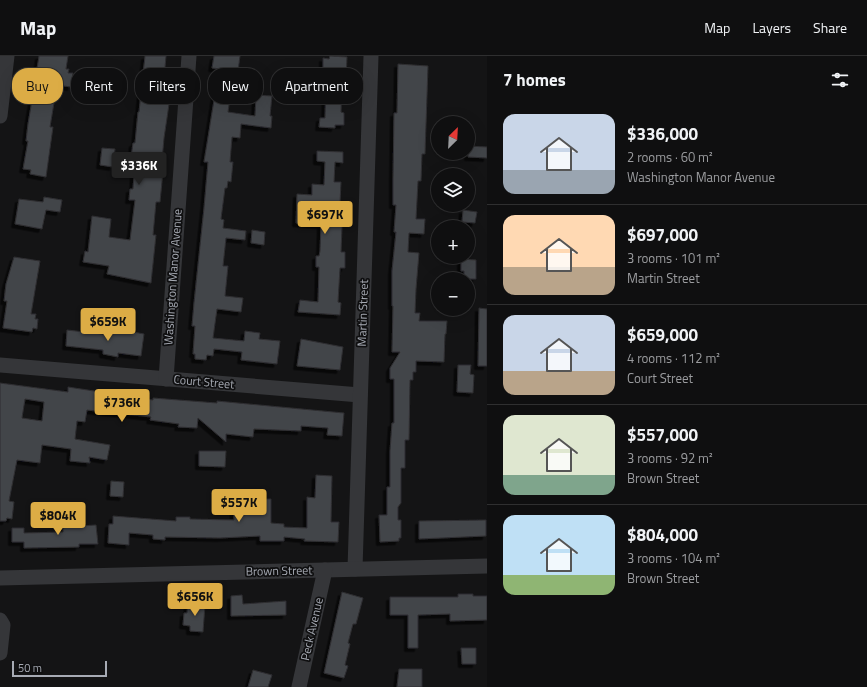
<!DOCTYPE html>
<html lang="en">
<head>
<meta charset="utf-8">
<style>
  :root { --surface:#0f0f10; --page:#1d1d1e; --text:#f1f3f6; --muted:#9b9c9f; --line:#2f2f30; --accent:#dcac45 }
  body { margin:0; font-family:"Titillium Web",sans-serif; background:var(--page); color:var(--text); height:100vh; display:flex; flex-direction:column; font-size:15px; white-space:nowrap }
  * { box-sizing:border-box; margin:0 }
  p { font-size:13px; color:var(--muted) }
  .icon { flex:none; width:22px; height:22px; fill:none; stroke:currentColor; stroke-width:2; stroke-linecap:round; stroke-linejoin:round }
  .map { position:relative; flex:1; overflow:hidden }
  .details { display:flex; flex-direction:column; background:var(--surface); width:380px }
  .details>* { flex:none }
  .banner { position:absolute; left:12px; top:12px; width:380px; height:36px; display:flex; gap:8px }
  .needle { width:26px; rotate:24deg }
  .tools { position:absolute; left:431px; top:60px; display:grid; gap:8px }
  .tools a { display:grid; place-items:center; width:44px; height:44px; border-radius:50%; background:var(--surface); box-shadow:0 4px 16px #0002,0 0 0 1px var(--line); font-size:20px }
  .scale { position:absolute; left:12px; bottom:10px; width:95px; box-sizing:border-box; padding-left:4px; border:2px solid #a7abb4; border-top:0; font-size:11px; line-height:14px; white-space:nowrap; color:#a7abb4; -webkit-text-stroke:3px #0f0f10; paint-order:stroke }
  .price { position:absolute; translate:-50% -34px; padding:0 9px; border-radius:4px; background:var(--accent); color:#111; font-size:13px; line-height:26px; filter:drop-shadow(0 1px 2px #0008) }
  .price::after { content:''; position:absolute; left:50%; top:24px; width:12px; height:9px; margin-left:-6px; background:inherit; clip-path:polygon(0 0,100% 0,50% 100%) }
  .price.on { background:#222; color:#fff }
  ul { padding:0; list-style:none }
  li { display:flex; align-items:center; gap:12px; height:100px; padding:0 16px }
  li+li { border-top:1px solid var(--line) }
  li span { display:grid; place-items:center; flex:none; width:112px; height:80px; border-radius:12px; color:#555 }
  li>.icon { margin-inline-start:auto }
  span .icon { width:48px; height:48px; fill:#fffc; stroke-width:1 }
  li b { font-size:17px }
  h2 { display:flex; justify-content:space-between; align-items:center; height:48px; padding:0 16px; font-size:17px }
  .pill { padding:0 14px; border-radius:16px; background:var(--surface); box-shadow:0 4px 16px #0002,0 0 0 1px var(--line); font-size:14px; line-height:36px }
  .pill.on { background:var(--accent); color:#111 }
  header { display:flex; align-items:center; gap:24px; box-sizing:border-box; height:56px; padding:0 20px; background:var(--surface); border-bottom:1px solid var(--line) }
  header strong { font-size:19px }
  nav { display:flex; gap:22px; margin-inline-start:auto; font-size:14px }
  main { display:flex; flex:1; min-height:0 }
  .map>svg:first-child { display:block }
  .building { fill:#434448; stroke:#2e2e31; fill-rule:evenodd; filter:url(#shadow) }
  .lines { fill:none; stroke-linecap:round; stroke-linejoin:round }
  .minor { stroke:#353639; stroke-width:15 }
  .labels { text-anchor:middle; stroke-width:3.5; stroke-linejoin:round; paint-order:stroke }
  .street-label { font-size:12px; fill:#a7abb4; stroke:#0f0f10 }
</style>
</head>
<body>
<header>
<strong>Map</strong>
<nav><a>Map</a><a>Layers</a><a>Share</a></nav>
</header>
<main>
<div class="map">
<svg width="487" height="631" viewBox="0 0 487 631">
  <defs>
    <filter id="shadow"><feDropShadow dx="-3.5" dy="3.5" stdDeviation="0" flood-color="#0009"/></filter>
  </defs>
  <rect width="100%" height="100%" fill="#141415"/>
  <g class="building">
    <path d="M39,0h29l-2,13h3l-1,4h5l-2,14 -14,-2 -7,42h3l-7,50 -16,-3 1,-4 -8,-1 5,-28h-2l2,-17 7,-42h-2l2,-14 2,1z"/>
    <path d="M145,0h21l-3,34 8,1 -7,47 -2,23h2l-4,41h-4l-3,33h3l-5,48 -44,-9 2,-8 -26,-4 2,-11 3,1 4,-36 19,3 -2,18 21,3 5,-40h-6l1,-11h3l2,-31h-4l2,-15h2l3,-31h1z"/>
    <path d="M214,0h26l-2,15 -26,-3z"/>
    <path d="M330,0l17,1 -1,22 -4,-1 -1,34 3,1v12h-9v3l-16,-1 1,-9h5l1,-40h-3v-20l6,1z"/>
    <path d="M398,8l30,2 -3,88h-3l-1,27h-3l-2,38h9l-1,15 -15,-1 -1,19 11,1 -3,36 -1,24h5l-1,8h28l-1,13h-1l-1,28 -28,-1v11h-3v8h-3l-1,60h-4v28h-4v35l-3,4v13h3v18h-2v3l-19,1 -1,-27h8v-28h3v-36l2,-28h2v-44h-4v-11l10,-16h-8l1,-46h-1v-35l4,-39h-2l2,-27h-3v-25l1,-67h3z"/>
    <path d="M216,32l15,2 -3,22 27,4 1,-21 16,1 -2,20h2l-1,12 -30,-4 -1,14 -8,-1 -2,25h3l-2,20 -3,-1 -1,7h-2l-4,31 3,1 -1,8 23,3 -1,9 -19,-2 -3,28h5l-3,30 18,2 -2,14 -24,-3 -4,29 31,3 1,-10 15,2 -1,6 21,2 -3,23 -36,-4 1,-8 -28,-3 -1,7 -6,-1 -1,5 -11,-1v-5h-2l2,-28h-3l2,-23 10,-95 4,-46h-4z"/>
    <path d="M468,90l19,1v11l-19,-1z"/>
    <path d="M102,92l13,1 -2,18 -13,-2z"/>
    <path d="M317,95l26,1v11l-8,-1 -1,20h7l-1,21h3l-2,49h4v16h-5l-2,34 3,1 -1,12 -42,-3 2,-12 18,2 1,-35h-3v-11h3l1,-5 1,-26 -25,-2 1,-29 15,1v-11l12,1 1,-23 -8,-1z"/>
    <path d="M44,141l18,3 -2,12 -14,-2 -4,19 -27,-5 4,-25 24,3z"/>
    <path d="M463,154l14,2 -2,11 -13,-1z"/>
    <path d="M252,174l13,2 -1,13 -13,-2z"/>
    <path d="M14,201l26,4 -9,53h5l-1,5h3l-1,10 -4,-1 -1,4 -29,-4 4,-27h-3l2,-17z"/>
    <path d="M461,203l15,1v19h-12v-8h-3z"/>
    <path d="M479,252l8,1v57h-9z"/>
    <path d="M112,272l32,6 -3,22 -23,-3v4l-15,-3v-4l-37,-4 1,-16 44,5z"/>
    <path d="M301,283l42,8 -3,23 -43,-4z"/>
    <path d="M458,309h13l-1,9 4,1 -1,18 -16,-1z"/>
    <path d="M0,327l68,9v-5l85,13v-2l64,5v-2l127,12 -2,23 -15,-1 1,-7 -27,-2v5l-47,-2 -1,8 -27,-3v8l-28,-24 -1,10 -19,-1 1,-3 -29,-4 1,-3 -64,-7 -2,12 -8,-1 -2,18 35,6 -3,15 -18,-3 1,6 -20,-2 1,-12 -29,-4 -2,18 -23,-3 -8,41 5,1 -2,17 -5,-1 -1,3h-6zM25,343l19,3 -2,19 -20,-3z"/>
    <path d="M199,395h27l-1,16 -26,-1z"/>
    <path d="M316,419l16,1 -1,46h8l-1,20 -34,-1 1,-2 -21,-2v4h-24v-5l-40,2 -55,-1v3l-12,-1v-4l-24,-2v12l-21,-2 1,-19h4v-8l63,5v-4h14v2l44,1 -1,-18h25v-3h13v24l13,1v3l23,1v-31l8,1z"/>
    <path d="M111,425l13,1 -1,15 -13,-1z"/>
    <path d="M63,463h16v7l17,-1 2,19h-19v3l-55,1v-6h-12v-14h12v5l39,-1z"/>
    <path d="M486,464v16l-67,3v-18z"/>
    <path d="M342,536l21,6 -7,26h-3l-5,19 2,1 -5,21 3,1 -4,12 -20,-5z"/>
    <path d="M458,538h15v2h14v24l-37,1v-7l-32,1v33h-10v-33h-18v-18h68z"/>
    <path d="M242,539l1,9 43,-3v14l-55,1v-20z"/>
    <path d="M188,547l17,2 -2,27 -13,-1v-5l-7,-1 1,-12h3z"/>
    <path d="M461,592h15v16h-14z"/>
    <path d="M399,613h23v18h-25z"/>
    <path d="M253,614l19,5 -4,12h-20z"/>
  </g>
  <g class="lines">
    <g class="minor">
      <path d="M0,60l7,-60"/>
      <path d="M0,309l360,30"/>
      <path d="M166,323l23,-323"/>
      <path d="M355,513l16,-513"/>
      <path d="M0,522l487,-12"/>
      <path d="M0,564l3,5 -3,28"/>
      <path d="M299,631l26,-117"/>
    </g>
  </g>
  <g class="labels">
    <g class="street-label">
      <text transform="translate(173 221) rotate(-86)" y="4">Washington Manor Avenue</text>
      <text transform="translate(363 257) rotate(-88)" y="4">Martin Street</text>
      <text transform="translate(204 326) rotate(5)" y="4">Court Street</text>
      <text transform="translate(279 515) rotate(-1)" y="4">Brown Street</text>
      <text transform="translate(312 573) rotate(-77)" y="4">Peck Avenue</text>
    </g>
  </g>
</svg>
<div class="tools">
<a><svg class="needle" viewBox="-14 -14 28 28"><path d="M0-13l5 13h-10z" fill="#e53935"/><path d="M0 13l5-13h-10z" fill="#9b9c9f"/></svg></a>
<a><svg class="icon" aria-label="layers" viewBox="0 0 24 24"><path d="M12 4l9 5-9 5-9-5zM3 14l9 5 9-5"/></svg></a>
<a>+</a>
<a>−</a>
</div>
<div class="scale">50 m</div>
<b class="price on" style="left:139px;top:130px">$336K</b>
<b class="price" style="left:325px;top:179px">$697K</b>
<b class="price" style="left:108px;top:286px">$659K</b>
<b class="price" style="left:122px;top:367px">$736K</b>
<b class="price" style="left:239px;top:467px">$557K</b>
<b class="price" style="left:58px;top:480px">$804K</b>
<b class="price" style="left:195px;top:561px">$656K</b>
<div class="banner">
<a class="pill on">Buy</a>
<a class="pill">Rent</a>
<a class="pill">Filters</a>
<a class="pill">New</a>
<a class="pill">Apartment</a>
</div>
</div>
<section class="details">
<h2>7 homes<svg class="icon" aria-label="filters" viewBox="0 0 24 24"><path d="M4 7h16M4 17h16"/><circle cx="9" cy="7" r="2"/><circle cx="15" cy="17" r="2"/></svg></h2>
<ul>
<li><span style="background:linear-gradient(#c9d6e8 70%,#9aa5b1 0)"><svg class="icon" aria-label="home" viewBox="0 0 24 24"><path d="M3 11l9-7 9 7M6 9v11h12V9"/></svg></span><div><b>$336,000</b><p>2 rooms · 60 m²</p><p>Washington Manor Avenue</p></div></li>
<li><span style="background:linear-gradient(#ffd9b3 65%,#b9a48a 0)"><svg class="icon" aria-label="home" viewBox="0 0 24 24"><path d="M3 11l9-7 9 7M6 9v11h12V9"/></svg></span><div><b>$697,000</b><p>3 rooms · 101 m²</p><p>Martin Street</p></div></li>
<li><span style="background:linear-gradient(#c9d6e8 70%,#b9a48a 0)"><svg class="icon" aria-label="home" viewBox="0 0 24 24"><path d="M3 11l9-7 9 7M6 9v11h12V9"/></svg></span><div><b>$659,000</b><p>4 rooms · 112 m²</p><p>Court Street</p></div></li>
<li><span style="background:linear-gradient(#dfe7d0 75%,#7fa58c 0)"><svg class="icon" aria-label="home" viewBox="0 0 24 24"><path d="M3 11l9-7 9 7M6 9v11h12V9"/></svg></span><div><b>$557,000</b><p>3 rooms · 92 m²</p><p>Brown Street</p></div></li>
<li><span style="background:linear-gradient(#bfe0f5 75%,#8fb573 0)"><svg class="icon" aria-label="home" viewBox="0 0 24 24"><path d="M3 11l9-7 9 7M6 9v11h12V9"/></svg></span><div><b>$804,000</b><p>3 rooms · 104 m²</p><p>Brown Street</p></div></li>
</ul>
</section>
</main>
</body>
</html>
